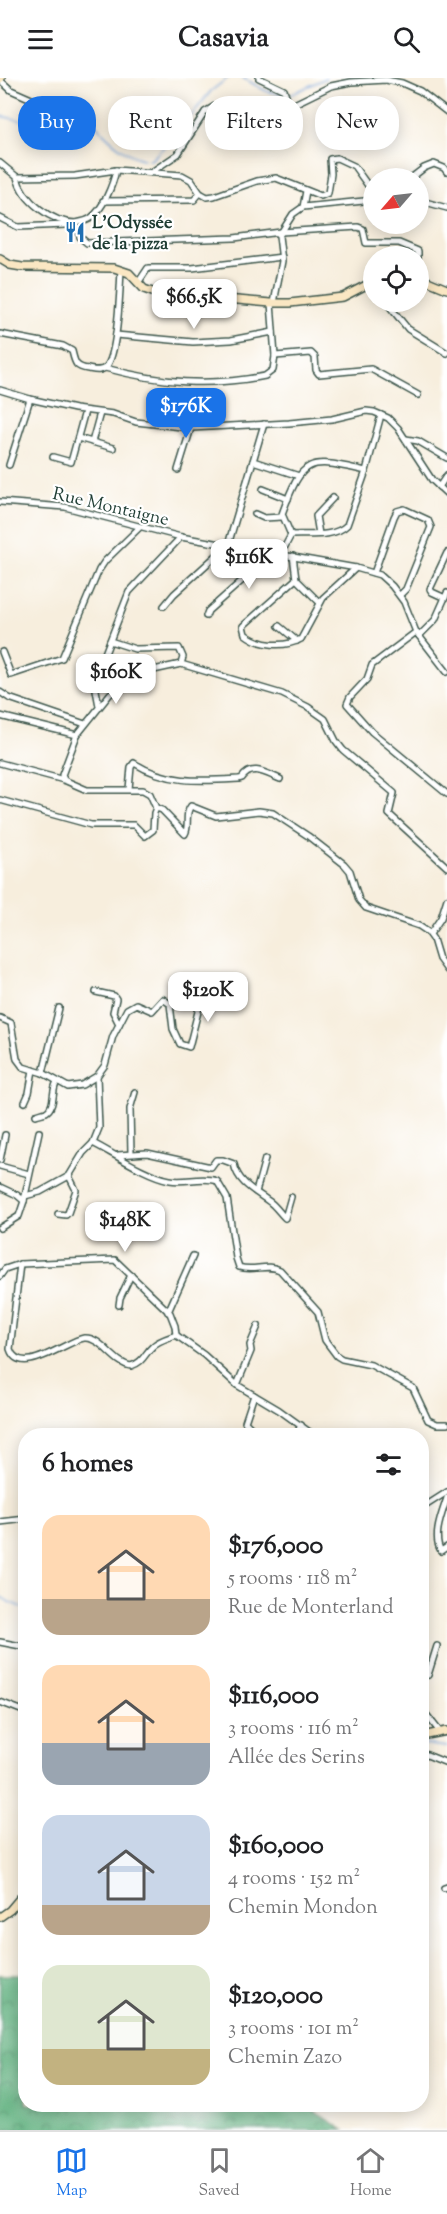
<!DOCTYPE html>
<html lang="en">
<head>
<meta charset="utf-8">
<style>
  :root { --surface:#fff; --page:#f6f6f6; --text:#202124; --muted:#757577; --line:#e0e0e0; --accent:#1a73e8 }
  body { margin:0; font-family:"Sorts Mill Goudy",serif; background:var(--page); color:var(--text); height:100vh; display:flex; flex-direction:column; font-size:22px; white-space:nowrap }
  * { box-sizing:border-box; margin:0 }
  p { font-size:20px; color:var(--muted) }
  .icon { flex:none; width:33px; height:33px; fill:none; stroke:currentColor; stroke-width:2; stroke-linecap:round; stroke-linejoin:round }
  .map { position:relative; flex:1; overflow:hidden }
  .details { position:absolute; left:18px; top:1350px; width:411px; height:684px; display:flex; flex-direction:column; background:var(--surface); border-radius:24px; box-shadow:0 3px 15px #0003 }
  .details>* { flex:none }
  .banner { position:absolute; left:18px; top:18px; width:411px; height:54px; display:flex; gap:12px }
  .needle { width:39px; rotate:242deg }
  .controls { position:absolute; left:363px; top:90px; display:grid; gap:12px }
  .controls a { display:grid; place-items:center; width:66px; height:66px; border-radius:50%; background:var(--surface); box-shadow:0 3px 15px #0003; font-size:30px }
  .price { position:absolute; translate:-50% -51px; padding:0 14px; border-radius:12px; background:#fff; color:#222; font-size:20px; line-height:39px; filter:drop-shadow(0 2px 3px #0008) }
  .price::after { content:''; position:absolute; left:50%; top:36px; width:18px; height:14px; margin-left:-9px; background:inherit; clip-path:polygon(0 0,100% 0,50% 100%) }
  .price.active { background:var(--accent); color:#fff }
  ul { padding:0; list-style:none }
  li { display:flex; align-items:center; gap:18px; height:150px; padding:0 24px }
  li span { display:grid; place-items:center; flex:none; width:168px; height:120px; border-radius:18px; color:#555 }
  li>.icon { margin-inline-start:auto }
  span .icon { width:72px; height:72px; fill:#fffc; stroke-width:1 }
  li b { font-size:26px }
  h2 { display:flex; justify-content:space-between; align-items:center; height:72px; padding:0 24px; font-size:26px }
  .pill { padding:0 21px; border-radius:24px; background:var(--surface); box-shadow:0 3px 15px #0003; font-size:21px; line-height:54px }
  .pill.active { background:var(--accent); color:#fff }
  header { display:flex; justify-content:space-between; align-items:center; height:78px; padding:0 24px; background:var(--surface); font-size:27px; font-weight:800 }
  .menu { display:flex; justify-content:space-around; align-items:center; height:84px; border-top:2px solid var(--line); background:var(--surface); font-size:16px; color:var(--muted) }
  .menu a { display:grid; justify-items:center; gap:3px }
  .menu .active { color:var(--accent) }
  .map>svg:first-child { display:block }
  .forest { fill:url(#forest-crowns); stroke:#3e7659; stroke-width:1.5 }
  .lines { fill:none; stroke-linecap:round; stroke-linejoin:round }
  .stream { stroke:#70a1da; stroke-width:1.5 }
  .minor-casing { stroke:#3f584d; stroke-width:8 }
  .secondary-casing { stroke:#3f584d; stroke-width:10 }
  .minor { stroke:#fff; stroke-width:5 }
  .secondary { stroke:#fae7c3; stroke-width:7 }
  .labels { text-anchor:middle; stroke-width:4.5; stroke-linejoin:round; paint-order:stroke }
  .poi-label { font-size:18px; font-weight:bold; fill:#1f3d34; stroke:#fff; text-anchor:start }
  .street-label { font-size:18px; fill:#1f3d34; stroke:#fff }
</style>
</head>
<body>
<header><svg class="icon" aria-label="menu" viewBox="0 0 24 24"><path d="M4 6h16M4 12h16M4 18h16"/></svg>Casavia<svg class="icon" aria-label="search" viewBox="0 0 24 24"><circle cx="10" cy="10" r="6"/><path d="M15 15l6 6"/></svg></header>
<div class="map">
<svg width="447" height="2052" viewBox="0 0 447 2052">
  <defs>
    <pattern id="forest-crowns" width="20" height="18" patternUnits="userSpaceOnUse" patternTransform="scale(1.5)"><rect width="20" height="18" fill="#5eb07e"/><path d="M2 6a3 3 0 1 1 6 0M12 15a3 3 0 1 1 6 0" fill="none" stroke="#4d9068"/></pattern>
  </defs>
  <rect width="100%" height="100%" fill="#fff"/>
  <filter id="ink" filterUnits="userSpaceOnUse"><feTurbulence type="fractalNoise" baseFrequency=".0167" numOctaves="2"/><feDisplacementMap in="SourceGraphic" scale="12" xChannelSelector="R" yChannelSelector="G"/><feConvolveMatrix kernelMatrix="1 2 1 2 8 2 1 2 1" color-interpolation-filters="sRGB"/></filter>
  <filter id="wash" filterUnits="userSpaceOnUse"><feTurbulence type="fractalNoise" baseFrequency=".008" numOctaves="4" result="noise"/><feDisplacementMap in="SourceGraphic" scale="24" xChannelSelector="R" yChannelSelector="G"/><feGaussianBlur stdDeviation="1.35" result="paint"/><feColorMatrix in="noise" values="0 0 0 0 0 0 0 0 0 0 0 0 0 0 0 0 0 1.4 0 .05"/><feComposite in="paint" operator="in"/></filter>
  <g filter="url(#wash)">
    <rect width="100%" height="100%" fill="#f7eedd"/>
    <path class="forest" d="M0,1897h25l1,129 278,1 40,25h-344z"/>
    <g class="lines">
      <g class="stream">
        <path d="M243,0l23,13 17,4"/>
        <path d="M290,17l36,-17"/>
        <path d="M0,38l51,10 41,-2 5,2c12,14 34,34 54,34l28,-29 32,-40 17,-13"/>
        <path d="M0,1518l9,6 17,7"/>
        <path d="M422,1666l25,3"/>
      </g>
    </g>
  </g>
  <g filter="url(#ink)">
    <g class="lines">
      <defs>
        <g id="minor">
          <path d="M259,0l25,12 6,16"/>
          <path d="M0,2l11,10 34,15"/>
          <path d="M0,85l17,14 58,-1 41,-6 66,5 9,5 9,13 7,4 7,-1 43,-15 19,-3 45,18 7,-3 3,-19 -1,-15 7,-1 17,8 20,28"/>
          <path d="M153,93l25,-17 27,-42 10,-6 61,4 14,-4 41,-20 20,-4 35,-2 16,3 18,8 27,21"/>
          <path d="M17,99c5,23 35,46 59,46l4,14 7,6 147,-5 47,-6 77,-5 5,2 3,14h33l19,8v7"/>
          <path d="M411,100l13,-10 10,-4 10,4 3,4"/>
          <path d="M418,122l29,8"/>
          <path d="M103,123l91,-1 6,-7"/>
          <path d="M303,129l3,-16"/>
          <path d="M0,140l18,9 48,-2 5,-1"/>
          <path d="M76,145c5,-1 11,-2 15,-5 12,-9 22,-33 25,-48"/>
          <path d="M138,205l10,-15h44l90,-11"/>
          <path d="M386,224l22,27 39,24"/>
          <path d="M274,225l8,-42 -3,-25 14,-22 10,-7 71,-7"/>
          <path d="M0,256l63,12 9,5c3,12 3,16 16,18 6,1 13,3 18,-2 12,-12 14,-79 15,-97"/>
          <path d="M116,257l77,7 38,-2 42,-8"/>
          <path d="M275,278l36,-3 4,4 1,13 3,4 52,-5 47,26"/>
          <path d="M105,290c56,15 103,19 160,8l8,-6 2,-14 -4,-53"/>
          <path d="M0,312l30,9 45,10 38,5 23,8 55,6 98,-5 43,-4 34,-8 8,1 14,6 10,10 34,52 15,14"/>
          <path d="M78,360l35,10"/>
          <path d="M406,361l12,2 29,17"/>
          <path d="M92,364l8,-29"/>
          <path d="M53,379l18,5 14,-51"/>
          <path d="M253,383l46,15"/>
          <path d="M9,387l21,-66"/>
          <path d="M178,392l13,-42"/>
          <path d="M439,409l8,-12"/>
          <path d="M263,411l25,10"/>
          <path d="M0,424l65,5 116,30 175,31 24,7 12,11 12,16 12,30 31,40"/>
          <path d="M255,436l9,4 18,-1"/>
          <path d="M319,456l-3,-18 17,-18"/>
          <path d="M291,457c17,-1 43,3 56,-10l19,-54 15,-56"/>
          <path d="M291,457l-9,-21c21,-58 27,-56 84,-43"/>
          <path d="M281,476l10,-19"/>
          <path d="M293,478l3,23 -53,47 2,8c15,12 39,14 56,5l22,-41 33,-30"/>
          <path d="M374,495l20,-56 3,-6 7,-2 24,11 3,7 -25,62 -6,6"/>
          <path d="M296,501l24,24"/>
          <path d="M445,520l-13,-6 -2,-3 17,-36"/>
          <path d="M164,528l10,-12 54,-49 36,-121"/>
          <path d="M206,538l2,-5 65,-58"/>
          <path d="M279,548l18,15"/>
          <path d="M416,554l-44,33 -5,14 -17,18 -3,7 25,28 75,62"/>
          <path d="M419,558l16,-16 12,-27"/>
          <path d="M110,563l25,8 44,-1 4,9 -2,7"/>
          <path d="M2,574l9,23 51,-17 37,-88 6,-9 34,-33"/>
          <path d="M0,614l9,6 76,26"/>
          <path d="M99,628l-3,-16 1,-16 32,-82 52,-55"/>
          <path d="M0,638l77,19"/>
          <path d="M0,685l64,17 23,10h56l7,4 6,14"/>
          <path d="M64,702l-2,-5 15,-40 33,-41 18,-15 12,-6 41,-9 101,30 26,13 17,12 11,22 7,9 51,43 -5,21 58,53"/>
          <path d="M129,711l2,-22 3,-4c33,21 68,18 105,16l3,-1c10,-15 25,-4 38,1"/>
          <path d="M0,722l91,25h43l11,11 8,-6 1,-17 2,-5 6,2 23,24c5,-8 -1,-20 6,-28l25,10 43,-5 14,2 35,23 36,28 6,7 9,29 7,8 53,18 9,6 5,7 6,20 8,11"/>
          <path d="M430,856l11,-16 6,-19"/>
          <path d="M96,914l18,4 2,3 -3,13 6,12"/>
          <path d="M0,940l11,5 6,36 6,8 20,6 25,14 14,-2 15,-9"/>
          <path d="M43,995l16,-65"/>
          <path d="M25,1024l4,-9 4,-23"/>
          <path d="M36,1037c3,-1 7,-2 10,-3 10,-6 5,-22 11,-30"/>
          <path d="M93,1065c21,11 54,33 77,37 15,3 32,-4 47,1l10,17 9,60 3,9c14,5 28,-4 41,3l38,42 7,28 12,16 5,3 29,6 42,23 15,32 9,4h10"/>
          <path d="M131,1075l-1,-44 5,-17"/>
          <path d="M118,1077l29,-2 64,14 5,-7h7l11,4c4,20 23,28 37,39 5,4 9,10 14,15l6,-21"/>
          <path d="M0,1082l5,-25"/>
          <path d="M0,1088l29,8"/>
          <path d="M0,1109l17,8 7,6 -5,15 -19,12"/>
          <path d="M256,1114l9,-33"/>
          <path d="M25,1118l14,-64"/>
          <path d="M24,1123l1,-5 15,-4 29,-16 14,-23 10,-10 6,-15 -2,-52 8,-11 8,-29 14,-27 9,-5 16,7 11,-12 7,5 3,25 7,15 9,3 14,-55"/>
          <path d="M58,1136l8,1 2,-2 8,-23 -7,-14"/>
          <path d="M20,1186l-10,85c10,30 56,-8 74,-11 17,-2 30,26 47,28 13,-4 13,-12 22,-20 6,-6 15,-8 23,-11"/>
          <path d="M0,1198l5,-7 15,-5 95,-4 55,53 5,13 1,9"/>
          <path d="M119,1227l1,-7 11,-23"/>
          <path d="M168,1234l25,-56"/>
          <path d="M176,1257l28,20 33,30 42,25 36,26"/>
          <path d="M237,1307l14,-34 -1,-6 8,-19"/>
          <path d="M251,1358v-8l-6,-6 9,-27"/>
          <path d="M296,1358l5,-11"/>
          <path d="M447,1420c-5,16 -15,38 -6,53l6,-4"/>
          <path d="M422,1430l25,-16"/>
          <path d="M0,1444l26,-3"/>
          <path d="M0,1564l26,5"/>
          <path d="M422,1593l6,4 9,-29"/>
          <path d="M0,1624l26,10"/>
          <path d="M422,1631l18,23"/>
          <path d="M422,1675l25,10"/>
          <path d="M444,1810l3,-1"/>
        </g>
        <g id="secondary">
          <path d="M0,1l1,-1"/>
          <path d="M0,181l10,6 12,2 92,1 15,5 15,16 11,4 33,-5 38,11 45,4h19l53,-6 31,-16"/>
          <path d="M418,199l29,12"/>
          <path d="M422,1658l25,-5"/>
          <path d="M0,1839l10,-7 16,-19"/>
        </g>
      </defs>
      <use href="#minor" class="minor-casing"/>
      <use href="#secondary" class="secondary-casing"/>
      <use href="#minor" class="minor"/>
      <use href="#secondary" class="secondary"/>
    </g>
  </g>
  <defs>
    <symbol id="restaurant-bare" viewBox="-9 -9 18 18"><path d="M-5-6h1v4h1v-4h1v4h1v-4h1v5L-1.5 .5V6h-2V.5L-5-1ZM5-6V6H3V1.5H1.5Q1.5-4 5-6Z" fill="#1f6fb2" stroke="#fff" stroke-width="2.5" paint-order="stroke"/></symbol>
  </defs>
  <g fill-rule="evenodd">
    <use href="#restaurant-bare" x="60" y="139" width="30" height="30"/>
  </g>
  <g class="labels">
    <g class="poi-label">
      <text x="92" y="150">L'Odyssée<tspan x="92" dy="21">de la pizza</tspan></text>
    </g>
    <g class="street-label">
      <text transform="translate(111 428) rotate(13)" y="6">Rue Montaigne</text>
    </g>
  </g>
</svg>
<div class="controls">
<a><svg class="needle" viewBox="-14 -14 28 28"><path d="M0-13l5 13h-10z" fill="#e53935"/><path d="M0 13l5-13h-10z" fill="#757577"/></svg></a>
<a><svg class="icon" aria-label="locate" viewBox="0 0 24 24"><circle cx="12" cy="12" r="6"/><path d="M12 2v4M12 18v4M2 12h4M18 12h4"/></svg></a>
</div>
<b class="price" style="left:194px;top:252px">$66.5K</b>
<b class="price active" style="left:186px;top:361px">$176K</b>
<b class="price" style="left:249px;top:512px">$116K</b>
<b class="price" style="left:116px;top:627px">$160K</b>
<b class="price" style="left:208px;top:945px">$120K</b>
<b class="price" style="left:125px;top:1175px">$148K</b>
<div class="banner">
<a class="pill active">Buy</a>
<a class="pill">Rent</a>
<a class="pill">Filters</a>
<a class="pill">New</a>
</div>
<section class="details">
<h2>6 homes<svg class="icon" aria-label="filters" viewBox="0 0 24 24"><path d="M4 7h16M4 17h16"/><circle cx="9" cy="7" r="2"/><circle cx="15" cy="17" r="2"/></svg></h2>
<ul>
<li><span style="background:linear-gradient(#ffd9b3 70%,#b9a48a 0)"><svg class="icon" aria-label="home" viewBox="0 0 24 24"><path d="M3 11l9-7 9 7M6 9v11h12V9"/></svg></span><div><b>$176,000</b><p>5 rooms · 118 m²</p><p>Rue de Monterland</p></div></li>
<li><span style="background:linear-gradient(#ffd9b3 65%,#9aa5b1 0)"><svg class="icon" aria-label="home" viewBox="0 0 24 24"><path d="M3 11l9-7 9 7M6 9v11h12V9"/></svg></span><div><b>$116,000</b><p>3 rooms · 116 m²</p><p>Allée des Serins</p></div></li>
<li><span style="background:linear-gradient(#c9d6e8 75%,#b9a48a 0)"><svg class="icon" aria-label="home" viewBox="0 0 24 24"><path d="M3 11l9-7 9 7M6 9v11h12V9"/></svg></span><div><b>$160,000</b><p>4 rooms · 152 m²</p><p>Chemin Mondon</p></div></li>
<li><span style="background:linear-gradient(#dfe7d0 70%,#c2b280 0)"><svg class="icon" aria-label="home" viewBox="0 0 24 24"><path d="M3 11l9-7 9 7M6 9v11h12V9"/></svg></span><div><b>$120,000</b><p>3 rooms · 101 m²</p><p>Chemin Zazo</p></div></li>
</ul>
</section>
</div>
<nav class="menu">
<a class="active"><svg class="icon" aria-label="map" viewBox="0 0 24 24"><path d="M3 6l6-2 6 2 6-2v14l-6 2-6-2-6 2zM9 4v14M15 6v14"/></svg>Map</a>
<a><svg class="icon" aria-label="saved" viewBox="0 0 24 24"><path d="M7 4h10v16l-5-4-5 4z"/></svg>Saved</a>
<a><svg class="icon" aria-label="home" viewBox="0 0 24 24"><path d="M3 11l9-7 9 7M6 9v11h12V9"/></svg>Home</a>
</nav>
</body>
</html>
